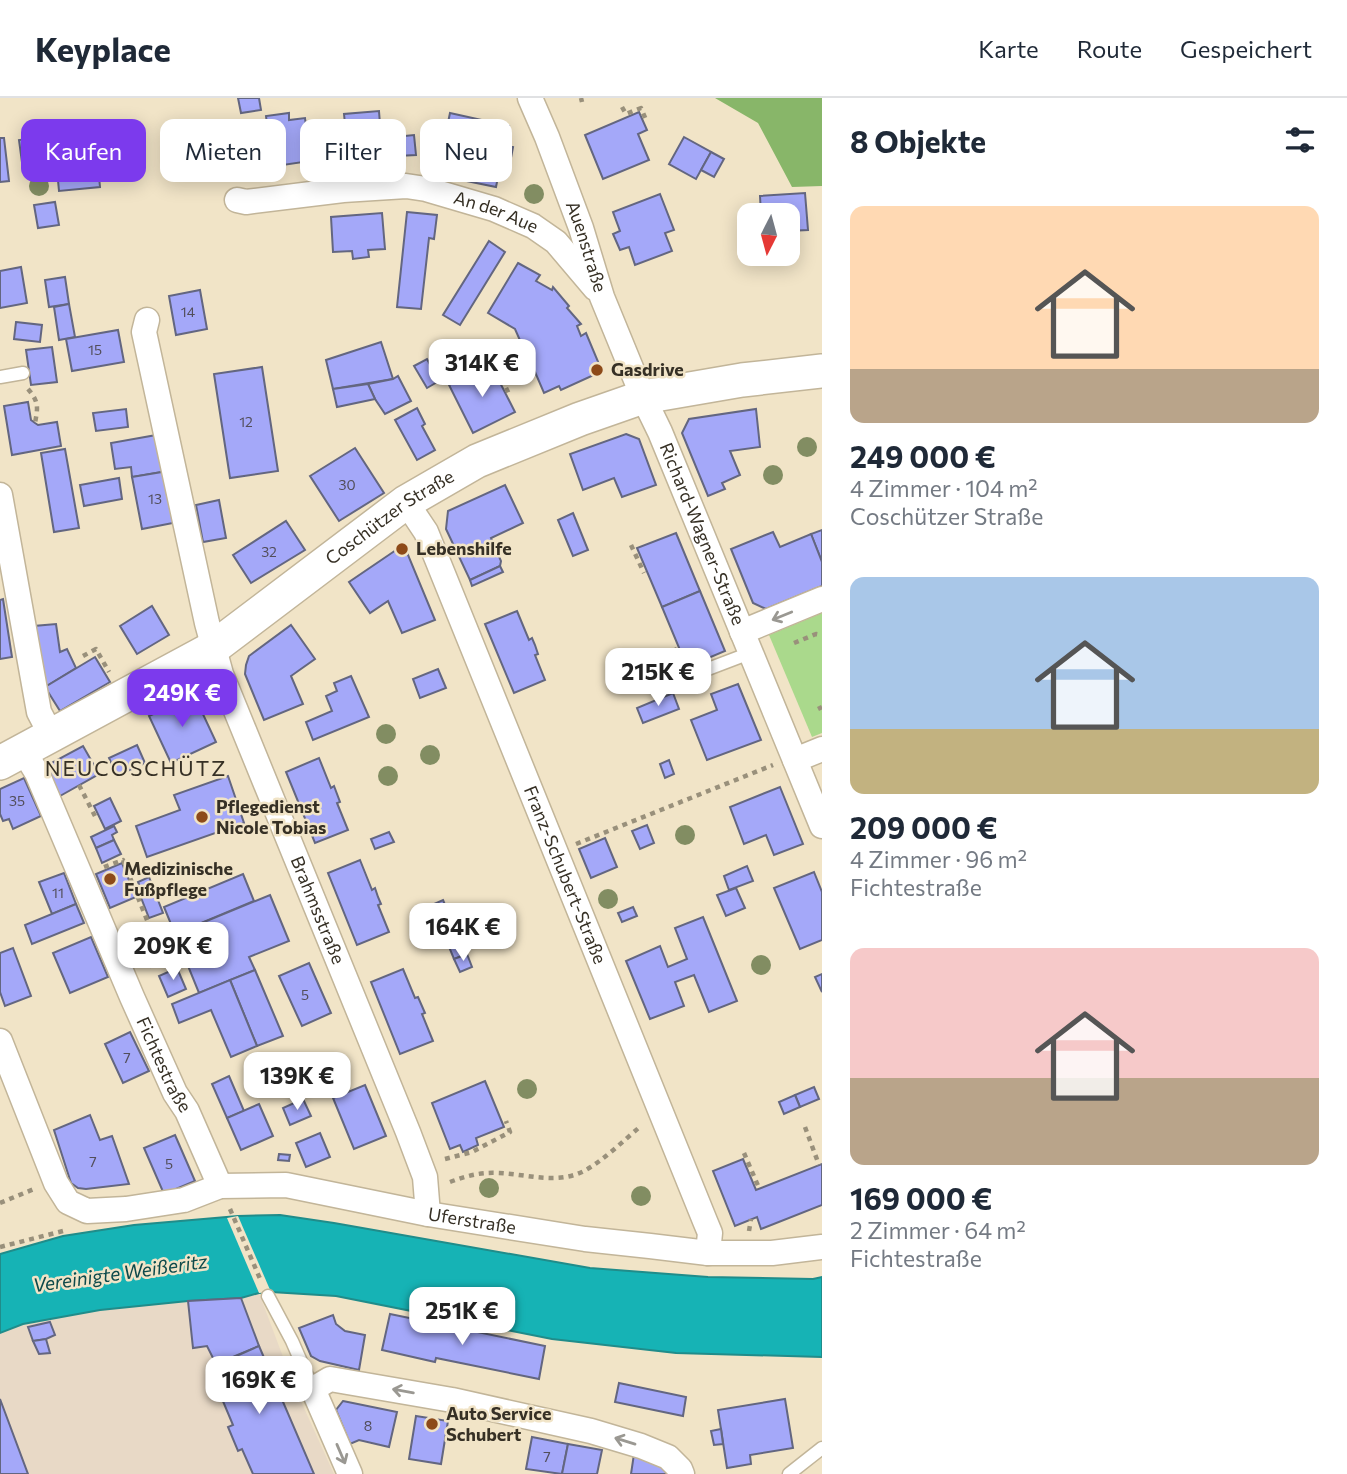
<!DOCTYPE html>
<html lang="de">
<head>
<meta charset="utf-8">
<style>
  :root { --surface:#fff; --page:#f6f6f7; --text:#1f2937; --muted:#747a83; --line:#e0e1e3; --accent:#7c3aed }
  body { margin:0; font-family:Commissioner,sans-serif; background:var(--page); color:var(--text); height:100vh; display:flex; flex-direction:column; font-size:26px; white-space:nowrap }
  * { box-sizing:border-box; margin:0 }
  p { font-size:23px; color:var(--muted) }
  .icon { flex:none; width:38px; height:38px; fill:none; stroke:currentColor; stroke-width:2; stroke-linecap:round; stroke-linejoin:round }
  .map { position:relative; flex:1; overflow:hidden }
  .sheet { display:flex; flex-direction:column; background:var(--surface); width:525px }
  .sheet>* { flex:none }
  .banner { position:absolute; left:21px; top:21px; width:665px; height:63px; display:flex; gap:14px }
  .needle { width:46px; rotate:186deg }
  .tools { position:absolute; left:737px; top:105px; display:grid; gap:14px }
  .tools a { display:grid; place-items:center; width:63px; height:63px; border-radius:14px; background:var(--surface); box-shadow:0 4px 18px #0003; font-size:35px }
  .price { position:absolute; translate:-50% -60px; padding:0 16px; border-radius:14px; background:#fff; color:#222; font-size:23px; line-height:46px; filter:drop-shadow(0 2px 4px #0008) }
  .price::after { content:''; position:absolute; left:50%; top:42px; width:21px; height:16px; margin-left:-10px; background:inherit; clip-path:polygon(0 0,100% 0,50% 100%) }
  .price.selected { background:var(--accent); color:#fff }
  ul { padding:0; list-style:none }
  li { display:grid; align-content:center; gap:14px; height:371px; padding:0 28px }
  li span { display:grid; place-items:center; height:217px; border-radius:14px; color:#555 }
  li>.icon { margin-inline-start:auto }
  span .icon { width:126px; height:126px; fill:#fffc; stroke-width:1 }
  li b { font-size:30px }
  h2 { display:flex; justify-content:space-between; align-items:center; height:84px; padding:0 28px; font-size:30px }
  .chip { padding:0 24px; border-radius:14px; background:var(--surface); box-shadow:0 4px 18px #0003; font-size:24px; line-height:63px }
  .chip.selected { background:var(--accent); color:#fff }
  header { display:flex; align-items:center; gap:42px; box-sizing:border-box; height:98px; padding:0 35px; background:var(--surface); border-bottom:2px solid var(--line) }
  header strong { font-size:33px }
  nav { display:flex; gap:38px; margin-inline-start:auto; font-size:24px }
  main { display:flex; flex:1; min-height:0 }
  .map>svg:first-child { display:block }
  .industrial { fill:#e8d9c6 }
  .green { fill:#aad98c }
  .forest { fill:#88b669 }
  .water { fill:#16b3b5; stroke:#208c8a; stroke-width:2 }
  .pier { fill:#f1e4c7 }
  .building { fill:#a4a8f9; stroke:#636680; stroke-width:2 }
  .lines { fill:none; stroke-linecap:round; stroke-linejoin:round }
  .lane-casing { stroke:#c2b599; stroke-width:15 }
  .street-casing { stroke:#c2b599; stroke-width:27 }
  .secondary-casing { stroke:#c2b599; stroke-width:36 }
  .path { stroke:#99907b; stroke-width:4.5; stroke-dasharray:5 5; stroke-linecap:butt }
  .lane { stroke:#fff; stroke-width:12 }
  .street { stroke:#fff; stroke-width:24 }
  .secondary { stroke:#fff; stroke-width:33 }
  .tree { fill:#828d62 }
  .oneway { stroke:#9a9892 }
  .poi-dot { fill:#8d4a19; stroke:#f1e4c7; stroke-width:2.5 }
  .labels { text-anchor:middle; stroke-width:5; stroke-linejoin:round; paint-order:stroke }
  .number-label { font-size:14px; fill:#524e5a }
  .street-label { font-size:18px; fill:#363025; stroke:#f1e4c7 }
  .poi-label { font-size:18px; font-weight:bold; fill:#363025; stroke:#f1e4c7; text-anchor:start }
  .water-label { font-size:19px; font-style:italic; fill:#0d4a4b; stroke:#f1e4c7 }
  .quarter-label { font-size:21px; letter-spacing:2px; fill:#363025; stroke:#f1e4c7 }
</style>
</head>
<body>
<header>
<strong>Keyplace</strong>
<nav><a>Karte</a><a>Route</a><a>Gespeichert</a></nav>
</header>
<main>
<div class="map">
<svg width="822" height="1376" viewBox="0 0 822 1376">
  <rect width="100%" height="100%" fill="#f1e4c7"/>
  <path class="industrial" d="M259,1195l35,93 40,88h-334v-141l23,-9 77,-14 88,-9 52,-3z"/>
  <path class="green" d="M822,515v120l-10,4 -43,-102z"/>
  <path class="forest" d="M715,0h107v88l-30,1 -34,-64z"/>
  <path class="water" d="M280,1117l54,8 256,45 118,9 105,2 9,-2v80l-146,-4 -124,-14 -216,-43 -65,-4 -12,1 -18,5 -53,3 -88,9 -77,14 -23,9v-79l63,-18 71,-11 104,-9z"/>
  <path class="pier" d="M238,1118l33,76 -12,1 -32,-75z"/>
  <g class="building">
    <path d="M238,0h21l2,12 -20,3z"/>
    <path d="M379,13l3,40 -34,3 -4,-40z"/>
    <path d="M639,14l8,18 -9,4 11,26 -46,19 -18,-44z"/>
    <path d="M289,15v7l16,-2 5,43 -68,10 -5,-43 30,-4 -1,-8z"/>
    <path d="M450,15l59,13 -4,20 8,1 -5,27 -9,-2 -3,15 -59,-12z"/>
    <path d="M346,35l2,21 -16,1 -2,-21z"/>
    <path d="M414,37l2,20 -19,1 -2,-19z"/>
    <path d="M684,39l27,15 -15,27 -27,-15z"/>
    <path d="M0,40h4l5,43 -9,1z"/>
    <path d="M36,40l4,30 -17,2 -4,-30z"/>
    <path d="M96,47l4,42 -41,4 -4,-42z"/>
    <path d="M373,54v6l-15,1 -1,-6z"/>
    <path d="M711,54l13,7 -10,18 -13,-7z"/>
    <path d="M805,95l3,37 -20,1v-16h-27l-1,-19z"/>
    <path d="M660,96l14,36 -9,3 7,18 -37,14 -6,-18 -9,3 -7,-16 7,-3 -7,-19z"/>
    <path d="M55,104l4,23 -21,3 -4,-23z"/>
    <path d="M407,114l30,3 -3,24 -5,-1 -8,71 -24,-2z"/>
    <path d="M382,115l3,36 -17,1 1,7 -16,2 -1,-8 -19,1 -2,-35z"/>
    <path d="M489,143l16,11 -45,73 -17,-10z"/>
    <path d="M518,165l22,12 -4,6 16,9 1,-3 16,19 -2,2 14,16 -4,2 4,10 5,-3 13,31 -3,10 -35,16 -2,-4 -15,7 -15,-35 3,-2 -6,-13 -4,2 -7,-16 -27,-16z"/>
    <path d="M21,169l6,36 -27,5v-37z"/>
    <path d="M65,179l4,27 -20,3 -4,-27z"/>
    <path d="M200,192l7,39 -31,6 -7,-39z"/>
    <path d="M69,206l6,33 -16,3 -5,-33z"/>
    <path d="M16,224l26,3 -2,17 -26,-3z"/>
    <path d="M118,232l6,32 -52,9 -6,-32z"/>
    <path d="M381,244l12,37 -60,10 -7,-29z"/>
    <path d="M52,249l5,35 -26,3 -5,-35z"/>
    <path d="M427,261l12,22 -12,7 -13,-22z"/>
    <path d="M262,269l16,104 -48,7 -16,-104z"/>
    <path d="M493,271l22,43 -42,21 -24,-48 30,-15 2,5z"/>
    <path d="M398,278l13,25 -26,13 -10,-15 -7,-15 25,-5z"/>
    <path d="M368,286l7,15 -38,8 -4,-18z"/>
    <path d="M28,304l3,18 4,3 3,2 19,-3 4,24 -49,9 -8,-49z"/>
    <path d="M417,310l8,16 -3,2 13,24 -18,10 -22,-40z"/>
    <path d="M126,311l2,18 -32,4 -3,-18z"/>
    <path d="M756,311l4,38 -30,4 10,24 -18,8 3,6 -17,7 -26,-63 7,-14z"/>
    <path d="M162,336l6,37 -36,6 -1,-10 -16,2 -4,-26z"/>
    <path d="M626,336l13,5 17,46 -34,12 -8,-19 -31,12 -13,-36z"/>
    <path d="M355,350l29,45 -45,28 -29,-45z"/>
    <path d="M65,351l14,79 -25,4 -13,-79z"/>
    <path d="M168,373l10,51 -36,7 -10,-52z"/>
    <path d="M119,380l3,21 -38,7 -4,-21z"/>
    <path d="M505,387l18,38 -32,15 10,23 -1,5 -30,14 -24,-51 2,-18z"/>
    <path d="M219,402l7,38 -23,4 -7,-37z"/>
    <path d="M573,415l15,37 -15,6 -15,-36z"/>
    <path d="M286,423l19,29 -54,33 -18,-28z"/>
    <path d="M822,432v32l-11,-28z"/>
    <path d="M773,434l7,15 31,-13 11,28v24l-56,23 -13,-6 -22,-54z"/>
    <path d="M676,435l24,58 -38,16 -25,-59z"/>
    <path d="M399,450l7,2 29,70 -33,13 -14,-32 -18,12 -21,-31z"/>
    <path d="M500,468l3,6 -31,14 -2,-6z"/>
    <path d="M700,493l25,60 -38,16 -25,-60z"/>
    <path d="M3,501l9,58 -12,2v-59z"/>
    <path d="M152,508l17,29 -32,19 -17,-28z"/>
    <path d="M517,513l12,29 3,-2 3,7 3,9 -3,1 10,25 -31,13 -29,-69z"/>
    <path d="M56,526l4,28 7,-3 9,19 -31,19 -11,-61z"/>
    <path d="M291,527l24,34 -24,17 12,28 -39,16 -19,-46 1,-9 3,-9z"/>
    <path d="M95,559l15,25 -50,29 -15,-24z"/>
    <path d="M438,571l8,19 -26,10 -7,-19z"/>
    <path d="M351,578l18,41 -56,23 -7,-18 26,-11 -6,-15 11,-5 -3,-8z"/>
    <path d="M738,586l23,56 -54,20 -16,-40 26,-10 -6,-16z"/>
    <path d="M673,595l6,16 -36,14 -6,-15z"/>
    <path d="M194,597l22,47 -45,21 -22,-47z"/>
    <path d="M137,647l8,18 -28,13 -8,-18z"/>
    <path d="M83,648l16,28 -39,22 -16,-29z"/>
    <path d="M319,660l12,30 3,-2 6,16 -3,1 11,27 -33,13 -29,-71z"/>
    <path d="M669,662l5,14 -9,4 -5,-14z"/>
    <path d="M228,678l16,47 -97,34 -11,-31 44,-16 -6,-15z"/>
    <path d="M24,680l17,38 -28,13 -4,-10 -6,2 -3,-7v-25z"/>
    <path d="M780,689l23,57 -29,11 -8,-20 -22,9 -14,-37z"/>
    <path d="M110,700l11,23 -16,8 -11,-23z"/>
    <path d="M647,727l7,18 -14,6 -8,-18z"/>
    <path d="M114,728l3,6 -5,3 2,5 -18,8 -5,-11z"/>
    <path d="M389,734l5,10 -19,7 -4,-10z"/>
    <path d="M605,740l12,29 -26,11 -12,-29z"/>
    <path d="M114,742l7,14 -19,9 -6,-15z"/>
    <path d="M360,762l12,30 3,-2 3,9 3,7 -3,1 11,27 -32,13 -29,-72z"/>
    <path d="M122,765l14,34 -26,11 -14,-34z"/>
    <path d="M747,768l6,15 -24,9 -5,-14z"/>
    <path d="M814,774l8,20v48l-22,9 -26,-61z"/>
    <path d="M64,775l12,31 -24,10 -13,-32z"/>
    <path d="M243,776l11,27 -79,33 -11,-27z"/>
    <path d="M149,779l14,36 -14,5 -9,-23 3,-1 -5,-12z"/>
    <path d="M736,790l9,20 -19,8 -9,-21z"/>
    <path d="M270,797l19,46 -40,16 6,13 -56,23 -24,-59z"/>
    <path d="M443,802l5,12 -9,4 -5,-12z"/>
    <path d="M76,806l8,19 -52,21 -7,-19z"/>
    <path d="M633,809l4,9 -15,6 -4,-9z"/>
    <path d="M446,818l4,10 -9,4 -4,-10z"/>
    <path d="M703,819l34,84 -28,11 -15,-37 -19,7 9,24 -34,13 -24,-58 34,-15 8,21 19,-8 -12,-31z"/>
    <path d="M459,838l8,18 -13,5 -7,-17z"/>
    <path d="M91,839l17,40 -38,16 -17,-40z"/>
    <path d="M13,850l18,48 -26,10 -5,-14v-39z"/>
    <path d="M467,856l5,13 -12,5 -6,-13z"/>
    <path d="M309,865l22,50 -29,13 -23,-50z"/>
    <path d="M177,870l9,21 -18,8 -9,-21z"/>
    <path d="M403,871l12,29 3,-1 7,16 -3,1 11,27 -33,13 -29,-72z"/>
    <path d="M255,872l28,66 -26,10 -27,-66z"/>
    <path d="M822,876v18l-7,-15z"/>
    <path d="M230,882l27,66 -26,11 -20,-47 -32,13 -7,-19z"/>
    <path d="M130,934l19,39 -26,12 -18,-39z"/>
    <path d="M229,978l15,35 -17,7 -15,-34z"/>
    <path d="M485,983l19,46 -28,11 2,7 -15,7 -3,-7 -10,4 -18,-46z"/>
    <path d="M365,987l21,51 -32,13 -21,-51z"/>
    <path d="M814,989l5,12 -19,8 -5,-12z"/>
    <path d="M795,997l5,12 -16,7 -5,-12z"/>
    <path d="M303,1001l8,17 -21,9 -7,-17z"/>
    <path d="M259,1006l14,32 -32,14 -14,-32z"/>
    <path d="M90,1017l10,25 12,-4 17,48 -43,5 -8,-1 -7,-5 -17,-53z"/>
    <path d="M320,1035l10,24 -24,10 -10,-24z"/>
    <path d="M175,1037l20,46 -31,13 -20,-46z"/>
    <path d="M279,1056l11,1 -1,6 -11,-1z"/>
    <path d="M743,1061l13,31 66,-26v41l-61,24 -4,-12 -22,9 -22,-55z"/>
    <path d="M241,1200l18,48 -43,18 -9,-18 -14,2 -5,-47z"/>
    <path d="M390,1216l155,32 -6,33 -103,-21 -1,4 -53,-12z"/>
    <path d="M333,1217l3,9 9,7 20,4 -6,35 -39,-9 -9,-5 -12,-28z"/>
    <path d="M50,1224l5,13 -9,4 -13,2 -5,-14z"/>
    <path d="M46,1241l4,14 -11,1 -6,-13z"/>
    <path d="M259,1248l55,128h-61l-11,-25 -4,2 -10,-24 5,-2 -24,-57z"/>
    <path d="M619,1285l67,14 -3,19 -68,-14z"/>
    <path d="M0,1301l28,75h-28z"/>
    <path d="M785,1301l8,49 -43,7 1,9 -24,4 -9,-58z"/>
    <path d="M343,1303l54,11 -8,35 -30,-7 -9,4 -14,-34z"/>
    <path d="M416,1318l32,5 -7,43 -32,-5z"/>
    <path d="M721,1331l2,15 -9,1 -3,-14z"/>
    <path d="M532,1339l36,7 -6,30 -36,-5z"/>
    <path d="M568,1346l34,6 -5,24h-35z"/>
    <path d="M634,1356l35,8 3,12h-41z"/>
  </g>
  <g class="lines">
    <defs>
      <g id="lane">
        <path d="M0,279l23,-4"/>
        <path d="M639,564l7,19 20,4 84,-32"/>
        <path d="M268,1198l24,45 21,48"/>
        <path d="M789,1376l33,-26"/>
      </g>
      <g id="street">
        <path id="s1" d="M530,0l17,39 34,91 21,69 41,100 17,35 162,394"/>
        <path id="s2" d="M237,102l9,2 97,-12 63,-4 20,3 68,20 39,17 23,16 39,46"/>
        <path id="s3" d="M147,222l-3,12 63,291 14,51 187,458 17,45 3,37"/>
        <path d="M0,397l39,217 12,23"/>
        <path id="s4" d="M406,404l20,30 279,689 5,12 -2,20"/>
        <path d="M742,534l80,-33"/>
        <path id="s5" d="M23,652l14,23 95,224 43,96 12,18 33,75"/>
        <path d="M795,662l27,-11"/>
        <path id="s6" d="M0,943l56,142 12,19 19,9 39,-2 58,-9 36,-14 66,-1 142,29 157,25 65,7 58,7h64l50,-6"/>
        <path d="M350,1376l-37,-85 17,-10 122,21 139,31 50,15 27,11 12,12 2,5"/>
      </g>
      <g id="secondary">
        <path id="s7" d="M0,665l213,-115 193,-146 71,-41 103,-42 63,-22 99,-17 80,-9"/>
      </g>
    </defs>
    <use href="#lane" class="lane-casing"/>
    <use href="#street" class="street-casing"/>
    <use href="#secondary" class="secondary-casing"/>
    <g class="path">
      <path d="M581,0l1,4"/>
      <path d="M622,9l4,7 15,-6 5,12"/>
      <path d="M373,57l15,-2 1,12"/>
      <path d="M477,266l14,-7 18,37"/>
      <path d="M28,291c11,13 10,18 7,34"/>
      <path d="M631,447l13,28"/>
      <path d="M794,545l22,-9 6,1"/>
      <path d="M674,550l7,15"/>
      <path d="M83,558l13,-7 13,23"/>
      <path d="M818,611l4,-2"/>
      <path d="M79,687l16,31"/>
      <path d="M576,746l197,-79"/>
      <path d="M104,769l19,-7 32,80 -2,21 -6,8"/>
      <path d="M805,1029l14,38"/>
      <path d="M744,1055l15,35"/>
      <path d="M445,1061l27,-7 38,-20 -4,-11"/>
      <path d="M450,1084c16,-6 30,-10 48,-9 29,1 59,12 86,-2 19,-10 40,-31 57,-45"/>
      <path d="M0,1105l34,-14"/>
      <path d="M230,1111l31,72"/>
      <path d="M749,1133l2,-12"/>
      <path d="M0,1149l67,-17"/>
    </g>
    <use href="#lane" class="lane"/>
    <use href="#street" class="street"/>
    <use href="#secondary" class="secondary"/>
  </g>
  <g class="tree">
    <circle cx="39" cy="88" r="10"/>
    <circle cx="534" cy="96" r="10"/>
    <circle cx="807" cy="349" r="10"/>
    <circle cx="773" cy="377" r="10"/>
    <circle cx="386" cy="636" r="10"/>
    <circle cx="430" cy="657" r="10"/>
    <circle cx="388" cy="678" r="10"/>
    <circle cx="685" cy="737" r="10"/>
    <circle cx="608" cy="801" r="10"/>
    <circle cx="761" cy="867" r="10"/>
    <circle cx="527" cy="991" r="10"/>
    <circle cx="489" cy="1090" r="10"/>
    <circle cx="641" cy="1098" r="10"/>
  </g>
  <defs><path id="oneway-shaft" d="M-6 0H5M1.5-3L5.5 0L1.5 3" fill="none" stroke-width="1.6" stroke-linecap="round" stroke-linejoin="round" transform="scale(1.75)"/></defs>
  <g class="oneway">
    <use href="#oneway-shaft" transform="translate(782 518) rotate(158)"/>
    <use href="#oneway-shaft" transform="translate(403 1293) rotate(-170)"/>
    <use href="#oneway-shaft" transform="translate(625 1343) rotate(-163)"/>
    <use href="#oneway-shaft" transform="translate(341 1356) rotate(67)"/>
  </g>
  <g class="poi-dot">
    <circle cx="597" cy="272" r="7"/>
    <circle cx="402" cy="451" r="7"/>
    <circle cx="202" cy="719" r="7"/>
    <circle cx="110" cy="781" r="7"/>
    <circle cx="432" cy="1326" r="7"/>
  </g>
  <g class="labels">
    <g class="number-label">
      <text x="188" y="219">14</text>
      <text x="95" y="257">15</text>
      <text x="246" y="329">12</text>
      <text x="347" y="392">30</text>
      <text x="155" y="406">13</text>
      <text x="269" y="459">32</text>
      <text x="17" y="708">35</text>
      <text x="58" y="800">11</text>
      <text x="305" y="902">5</text>
      <text x="127" y="965">7</text>
      <text x="93" y="1069">7</text>
      <text x="169" y="1071">5</text>
      <text x="368" y="1333">8</text>
      <text x="547" y="1364">7</text>
    </g>
    <g class="street-label">
      <text dy="6" stroke="none"><textPath href="#s2" startOffset="264">An der Aue</textPath></text>
      <text dy="6" stroke="none"><textPath href="#s1" startOffset="159">Auenstraße</textPath></text>
      <text dy="6" stroke="none"><textPath href="#s7" startOffset="462">Coschützer Straße</textPath></text>
      <text dy="6" stroke="none"><textPath href="#s1" startOffset="469">Richard-Wagner-Straße</textPath></text>
      <text dy="6" stroke="none"><textPath href="#s4" startOffset="406">Franz-Schubert-Straße</textPath></text>
      <text dy="6" stroke="none"><textPath href="#s3" startOffset="618">Brahmsstraße</textPath></text>
      <text dy="6" stroke="none"><textPath href="#s5" startOffset="345">Fichtestraße</textPath></text>
      <text dy="6" stroke="none"><textPath href="#s6" startOffset="588">Uferstraße</textPath></text>
    </g>
    <g class="poi-label">
      <text x="611" y="278">Gasdrive</text>
      <text x="416" y="457">Lebenshilfe</text>
      <text x="216" y="715">Pflegedienst<tspan x="216" dy="21">Nicole Tobias</tspan></text>
      <text x="124" y="777">Medizinische<tspan x="124" dy="21">Fußpflege</tspan></text>
      <text x="446" y="1322">Auto Service<tspan x="446" dy="21">Schubert</tspan></text>
    </g>
    <g class="water-label">
      <text transform="translate(120 1175) rotate(-8)" y="7">Vereinigte Weißeritz</text>
    </g>
    <g class="quarter-label">
      <text x="136" y="678">NEUCOSCHÜTZ</text>
    </g>
  </g>
</svg>
<div class="tools">
<a><svg class="needle" viewBox="-14 -14 28 28"><path d="M0-13l5 13h-10z" fill="#e53935"/><path d="M0 13l5-13h-10z" fill="#747a83"/></svg></a>
</div>
<b class="price" style="left:482px;top:301px">314K €</b>
<b class="price" style="left:658px;top:610px">215K €</b>
<b class="price selected" style="left:182px;top:631px">249K €</b>
<b class="price" style="left:463px;top:865px">164K €</b>
<b class="price" style="left:173px;top:884px">209K €</b>
<b class="price" style="left:297px;top:1014px">139K €</b>
<b class="price" style="left:462px;top:1249px">251K €</b>
<b class="price" style="left:259px;top:1318px">169K €</b>
<div class="banner">
<a class="chip selected">Kaufen</a>
<a class="chip">Mieten</a>
<a class="chip">Filter</a>
<a class="chip">Neu</a>
</div>
</div>
<section class="sheet">
<h2>8 Objekte<svg class="icon" aria-label="filters" viewBox="0 0 24 24"><path d="M4 7h16M4 17h16"/><circle cx="9" cy="7" r="2"/><circle cx="15" cy="17" r="2"/></svg></h2>
<ul>
<li><span style="background:linear-gradient(#ffd9b3 75%,#b9a48a 0)"><svg class="icon" aria-label="home" viewBox="0 0 24 24"><path d="M3 11l9-7 9 7M6 9v11h12V9"/></svg></span><div><b>249 000 €</b><p>4 Zimmer · 104 m²</p><p>Coschützer Straße</p></div></li>
<li><span style="background:linear-gradient(#a9c7e8 70%,#c2b280 0)"><svg class="icon" aria-label="home" viewBox="0 0 24 24"><path d="M3 11l9-7 9 7M6 9v11h12V9"/></svg></span><div><b>209 000 €</b><p>4 Zimmer · 96 m²</p><p>Fichtestraße</p></div></li>
<li><span style="background:linear-gradient(#f6c9c9 60%,#b9a48a 0)"><svg class="icon" aria-label="home" viewBox="0 0 24 24"><path d="M3 11l9-7 9 7M6 9v11h12V9"/></svg></span><div><b>169 000 €</b><p>2 Zimmer · 64 m²</p><p>Fichtestraße</p></div></li>
</ul>
</section>
</main>
</body>
</html>
